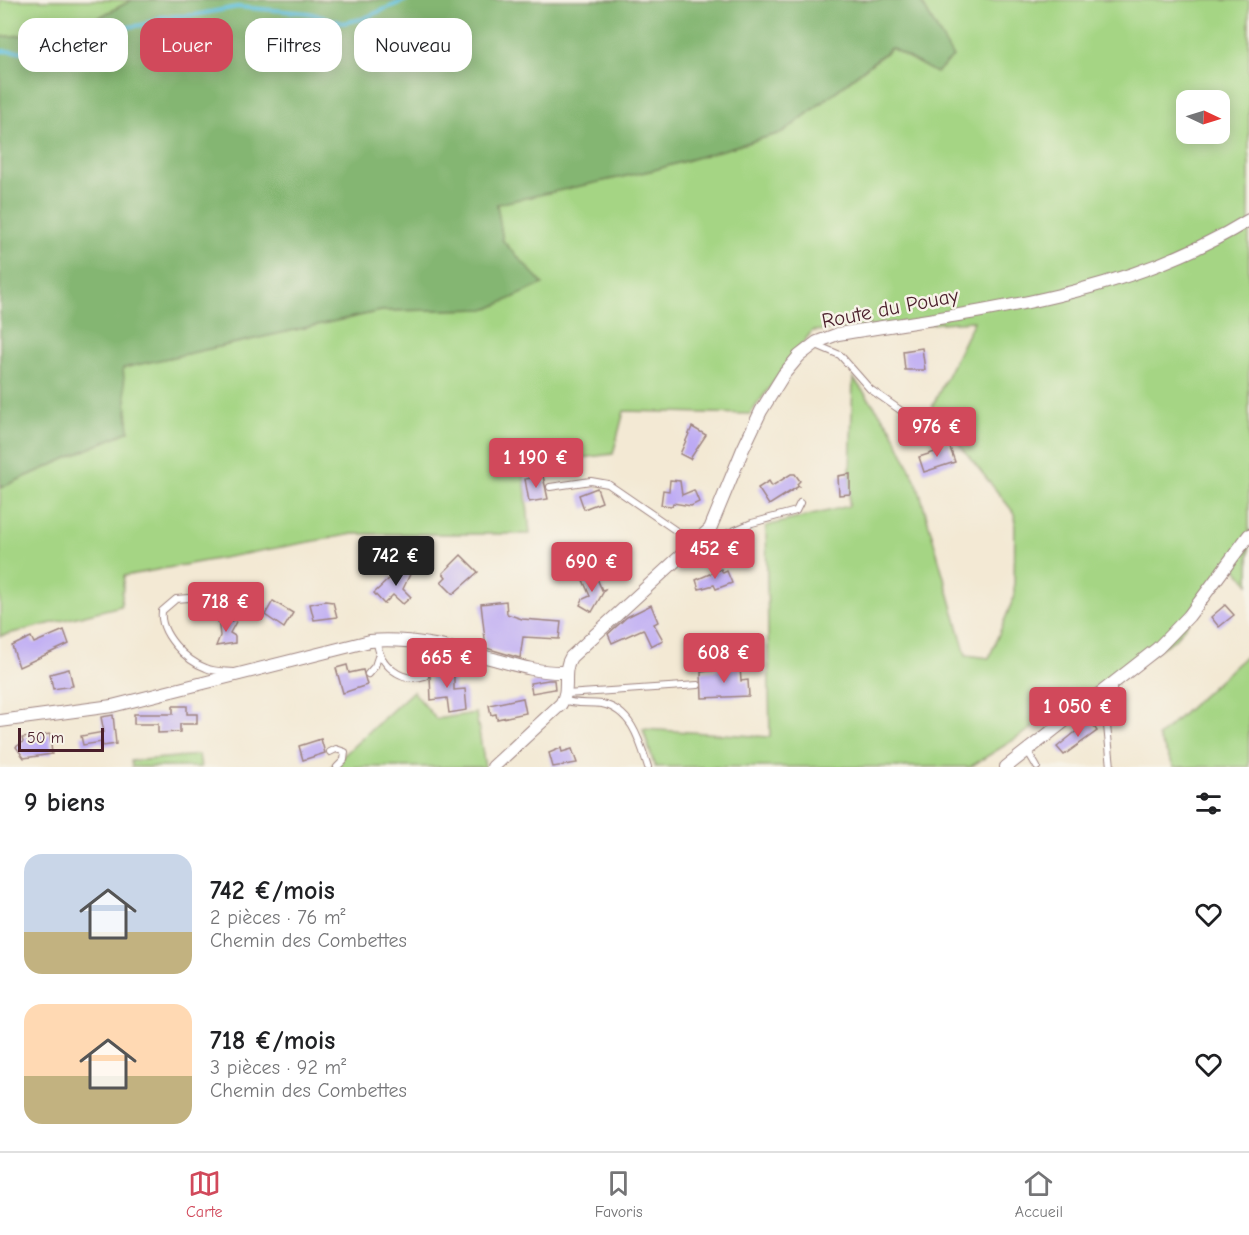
<!DOCTYPE html>
<html lang="fr">
<head>
<meta charset="utf-8">
<style>
  :root { --surface:#fff; --page:#f6f6f6; --text:#202124; --muted:#757577; --line:#e0e0e0; --accent:#d1495b }
  body { margin:0; font-family:"Comic Neue",sans-serif; background:var(--page); color:var(--text); height:100vh; display:flex; flex-direction:column; font-size:22px; white-space:nowrap }
  * { box-sizing:border-box; margin:0 }
  p { font-size:20px; color:var(--muted) }
  .icon { flex:none; width:33px; height:33px; fill:none; stroke:currentColor; stroke-width:2; stroke-linecap:round; stroke-linejoin:round }
  .map { position:relative; height:767px; overflow:hidden }
  .drawer { display:flex; flex-direction:column; background:var(--surface); flex:1 }
  .drawer>* { flex:none }
  .guide { position:absolute; left:18px; top:18px; width:600px; height:54px; display:flex; gap:12px }
  .needle { width:39px; rotate:94deg }
  .fabs { position:absolute; left:1176px; top:90px; display:grid; gap:12px }
  .fabs a { display:grid; place-items:center; width:54px; height:54px; border-radius:12px; background:var(--surface); box-shadow:0 3px 15px #0003; font-size:30px }
  .scale { position:absolute; left:18px; bottom:15px; width:86px; box-sizing:border-box; padding-left:6px; border:3px solid #4a1f2b; border-top:0; font-size:16px; line-height:21px; white-space:nowrap; color:#4a1f2b; -webkit-text-stroke:4px #f7f3e8; paint-order:stroke }
  .price { position:absolute; translate:-50% -51px; padding:0 14px; border-radius:6px; background:var(--accent); color:#fff; font-size:20px; line-height:39px; filter:drop-shadow(0 2px 3px #0008) }
  .price::after { content:''; position:absolute; left:50%; top:36px; width:18px; height:14px; margin-left:-9px; background:inherit; clip-path:polygon(0 0,100% 0,50% 100%) }
  .price.active { background:#222; color:#fff }
  ul { padding:0; list-style:none }
  li { display:flex; align-items:center; gap:18px; height:150px; padding:0 24px }
  li span { display:grid; place-items:center; flex:none; width:168px; height:120px; border-radius:18px; color:#555 }
  li>.icon { margin-inline-start:auto }
  span .icon { width:72px; height:72px; fill:#fffc; stroke-width:1 }
  li b { font-size:26px }
  h2 { display:flex; justify-content:space-between; align-items:center; height:72px; padding:0 24px; font-size:26px }
  .tag { padding:0 21px; border-radius:18px; background:var(--surface); box-shadow:0 3px 15px #0003; font-size:21px; line-height:54px }
  .tag.active { background:var(--accent); color:#fff }
  .tabs { display:flex; justify-content:space-around; align-items:center; height:84px; border-top:2px solid var(--line); background:var(--surface); font-size:16px; color:var(--muted) }
  .tabs a { display:grid; justify-items:center; gap:3px }
  .tabs .active { color:var(--accent) }
  .map>svg:first-child { display:block }
  .green { fill:#a5d584; stroke:#787a58; stroke-width:1.5; fill-rule:evenodd }
  .forest { fill:#84b672; stroke:#676a4e; stroke-width:1.5 }
  .lines { fill:none; stroke-linecap:round; stroke-linejoin:round }
  .stream { stroke:#62c1e0; stroke-width:4 }
  .building { fill:#bdaaf4 }
  .service-casing { stroke:#9e8480; stroke-width:8 }
  .minor-casing { stroke:#9e8480; stroke-width:14 }
  .service { stroke:#fff; stroke-width:6 }
  .minor { stroke:#fff; stroke-width:12 }
  .labels { text-anchor:middle; stroke-width:5; stroke-linejoin:round; paint-order:stroke }
  .street-label { font-size:21px; fill:#4a1f2b; stroke:#f7f3e8 }
</style>
</head>
<body>
<div class="map">
<svg width="1249" height="767" viewBox="0 0 1249 767">
  <rect width="100%" height="100%" fill="#f7f3e8"/>
  <filter id="ink" filterUnits="userSpaceOnUse"><feTurbulence type="fractalNoise" baseFrequency=".0167" numOctaves="2"/><feDisplacementMap in="SourceGraphic" scale="12" xChannelSelector="R" yChannelSelector="G"/><feConvolveMatrix kernelMatrix="1 2 1 2 8 2 1 2 1" color-interpolation-filters="sRGB"/></filter>
  <filter id="wash" filterUnits="userSpaceOnUse"><feTurbulence type="fractalNoise" baseFrequency=".008" numOctaves="4" result="noise"/><feDisplacementMap in="SourceGraphic" scale="24" xChannelSelector="R" yChannelSelector="G"/><feGaussianBlur stdDeviation="1.35" result="paint"/><feColorMatrix in="noise" values="0 0 0 0 0 0 0 0 0 0 0 0 0 0 0 0 0 1.4 0 .05"/><feComposite in="paint" operator="in"/></filter>
  <g filter="url(#wash)">
    <rect width="100%" height="100%" fill="#f3e9d4"/>
    <g class="green">
      <path d="M0,0h132l-59,31 -73,6z"/>
      <path d="M920,0h329v584l-15,-18 -60,74 -204,127h-315l-12,-38 127,8 -4,-211 83,-20 4,-128 38,50 27,58 48,169 23,3 25,-61 1,-83 -84,-105 43,-88 -162,10 -62,83 -126,-3 -11,43 -90,11 7,69h-177l-229,42 -3,30 -121,30v-148l128,-57 -6,-63 259,-57 107,-2 54,-25 -39,-43 -7,-37 158,-34 130,-38 108,-84 60,9zM1186,100h34v34h-34z"/>
      <path d="M1249,653v114h-75l-16,-30z"/>
      <path d="M413,691l23,28 40,-6 9,54h-154z"/>
      <path d="M199,755l2,12h-69l-1,-6z"/>
    </g>
    <path class="forest" d="M132,0h788l33,57 -17,16 -45,-25 -107,84 -130,38 -157,34 6,37 40,43 -55,25 -107,2 -258,57 6,63 -129,57v-451l73,-6z"/>
    <g class="lines">
      <path class="stream" d="M0,51l40,1 18,-7 25,8 20,-8 19,-17 20,-3 19,-8 34,-2 42,-8 72,6 34,10 19,-4 44,-19"/>
    </g>
    <g id="blocks">
      <g class="building">
        <path d="M922,348l3,22h-20l-2,-19z"/>
        <path d="M692,427l14,8 -16,24 -10,-5z"/>
        <path d="M948,442l7,20 -31,10 -5,-15 16,-5 -1,-6 11,-1z"/>
        <path d="M791,474h4l5,7 -3,3 2,2 -30,19 -11,-17 11,-7 3,5z"/>
        <path d="M850,474v20l-11,1 -1,-19z"/>
        <path d="M543,476l5,23 -19,3 -4,-23z"/>
        <path d="M670,480l10,1 2,14 12,-5 5,12 -8,4 -18,-3 -1,3 -11,-1 2,-15 6,1z"/>
        <path d="M597,488l5,14 -18,7 -5,-14z"/>
        <path d="M461,555l17,17 -25,22 -12,-12 5,-5 -3,-4z"/>
        <path d="M403,564l10,4 -10,21 8,8 -8,7 -10,-9 -9,9 -10,-11 17,-16 4,4z"/>
        <path d="M721,569l2,4 4,-2 5,12 -16,6 -2,-4 -15,4 -3,-9z"/>
        <path d="M595,574l7,16 3,-1 -13,23 -12,-7 3,-6 7,-3 -7,-16z"/>
        <path d="M273,601l20,12 -9,15 -19,-13z"/>
        <path d="M325,601l8,1 4,15 -23,3 -4,-16z"/>
        <path d="M506,601l1,13 15,5 39,3 -2,17 -36,-2 -3,21 -34,-10 -5,-44z"/>
        <path d="M651,605l7,17 -4,2 9,16 -12,6 -8,-17 -31,14 -4,-9 19,-17z"/>
        <path d="M1225,605l9,10 -15,12 -8,-10z"/>
        <path d="M238,618l-8,15 5,3v7l-19,3 4,-10 -2,-17 9,4z"/>
        <path d="M64,630l5,14 -50,23 -7,-21 19,-9 3,6z"/>
        <path d="M347,665l2,8 14,-3 4,15 -24,8 -7,-25z"/>
        <path d="M740,667l1,14 7,-1 1,16 -47,2 -1,-26z"/>
        <path d="M427,668h27v22l11,-1 2,21 -18,3 -2,-15 -16,2 -1,-24z"/>
        <path d="M69,669l4,17 -20,3 -3,-15z"/>
        <path d="M548,680h6l1,9 -23,4 -2,-10z"/>
        <path d="M523,698l3,15 -29,6 -1,-5 -5,1 -2,-10z"/>
        <path d="M173,706h14v8h10v10h-17v8l-22,1v-9h-24v-10h39z"/>
        <path d="M113,715l3,29 -13,2 -1,-4 -19,3 -2,-9 23,-4 -3,-15z"/>
        <path d="M1090,720l7,11 -33,24 -7,-8z"/>
        <path d="M50,734l2,20 -28,4 -8,-11 7,-5 -1,-4z"/>
        <path d="M321,739l4,14 -22,7 -4,-14z"/>
        <path d="M561,748l1,4 10,-3 5,14 -24,4 -4,-14z"/>
      </g>
    </g>
  </g>
  <g filter="url(#ink)">
    <use href="#blocks" fill-opacity="0" stroke="#9e8480" stroke-width="1.5"/>
    <g class="lines">
      <defs>
        <g id="service">
          <path d="M814,344l26,11 30,34 73,51"/>
          <path d="M550,487l41,-6 17,3 86,59"/>
          <path d="M698,541l9,1 45,-19 44,-12 4,-8"/>
          <path d="M206,600l-4,-3 -26,2 -14,12c-3,22 24,50 44,57 8,4 19,3 28,4"/>
          <path d="M377,641c1,23 25,43 48,35"/>
          <path d="M368,674l7,-8 4,-12"/>
          <path d="M566,694l132,-9"/>
          <path d="M564,700c11,5 25,2 38,4 30,6 38,38 46,63"/>
          <path d="M1027,750l10,17"/>
          <path d="M330,752l6,-3 9,3 -1,8 -7,7"/>
          <path d="M1111,767l-5,-52 9,-16 -3,-14"/>
        </g>
        <g id="minor">
          <path d="M0,721l112,-15 258,-65c43,-4 86,8 127,19 21,6 45,13 68,12"/>
          <path d="M493,767l68,-63c10,-15 0,-31 10,-47l139,-128 33,-80 18,-38 23,-37 15,-18 18,-14 21,-8c142,-23 286,-37 411,-114"/>
          <path d="M1006,767l152,-119 31,-32 60,-81"/>
        </g>
      </defs>
      <use href="#service" class="service-casing"/>
      <use href="#minor" class="minor-casing"/>
      <use href="#service" class="service"/>
      <use href="#minor" class="minor"/>
    </g>
  </g>
  <g class="labels">
    <g class="street-label">
      <text transform="translate(890 308) rotate(-11)" y="7">Route du Pouay</text>
    </g>
  </g>
</svg>
<div class="fabs">
<a><svg class="needle" viewBox="-14 -14 28 28"><path d="M0-13l5 13h-10z" fill="#e53935"/><path d="M0 13l5-13h-10z" fill="#757577"/></svg></a>
</div>
<div class="scale">50 m</div>
<b class="price" style="left:937px;top:458px">976 €</b>
<b class="price" style="left:536px;top:489px">1 190 €</b>
<b class="price" style="left:715px;top:580px">452 €</b>
<b class="price active" style="left:396px;top:587px">742 €</b>
<b class="price" style="left:592px;top:593px">690 €</b>
<b class="price" style="left:226px;top:633px">718 €</b>
<b class="price" style="left:724px;top:684px">608 €</b>
<b class="price" style="left:447px;top:689px">665 €</b>
<b class="price" style="left:1078px;top:738px">1 050 €</b>
<div class="guide">
<a class="tag">Acheter</a>
<a class="tag active">Louer</a>
<a class="tag">Filtres</a>
<a class="tag">Nouveau</a>
</div>
</div>
<section class="drawer">
<h2>9 biens<svg class="icon" aria-label="filters" viewBox="0 0 24 24"><path d="M4 7h16M4 17h16"/><circle cx="9" cy="7" r="2"/><circle cx="15" cy="17" r="2"/></svg></h2>
<ul>
<li><span style="background:linear-gradient(#c9d6e8 65%,#c2b280 0)"><svg class="icon" aria-label="home" viewBox="0 0 24 24"><path d="M3 11l9-7 9 7M6 9v11h12V9"/></svg></span><div><b>742 €/mois</b><p>2 pièces · 76 m²</p><p>Chemin des Combettes</p></div><svg class="icon" aria-label="heart" viewBox="0 0 24 24"><path d="M12 20l-8-8c-3-5 5-10 8-4 3-6 11-1 8 4z"/></svg></li>
<li><span style="background:linear-gradient(#ffd9b3 60%,#c2b280 0)"><svg class="icon" aria-label="home" viewBox="0 0 24 24"><path d="M3 11l9-7 9 7M6 9v11h12V9"/></svg></span><div><b>718 €/mois</b><p>3 pièces · 92 m²</p><p>Chemin des Combettes</p></div><svg class="icon" aria-label="heart" viewBox="0 0 24 24"><path d="M12 20l-8-8c-3-5 5-10 8-4 3-6 11-1 8 4z"/></svg></li>
</ul>
</section>
<nav class="tabs">
<a class="active"><svg class="icon" aria-label="map" viewBox="0 0 24 24"><path d="M3 6l6-2 6 2 6-2v14l-6 2-6-2-6 2zM9 4v14M15 6v14"/></svg>Carte</a>
<a><svg class="icon" aria-label="saved" viewBox="0 0 24 24"><path d="M7 4h10v16l-5-4-5 4z"/></svg>Favoris</a>
<a><svg class="icon" aria-label="home" viewBox="0 0 24 24"><path d="M3 11l9-7 9 7M6 9v11h12V9"/></svg>Accueil</a>
</nav>
</body>
</html>
